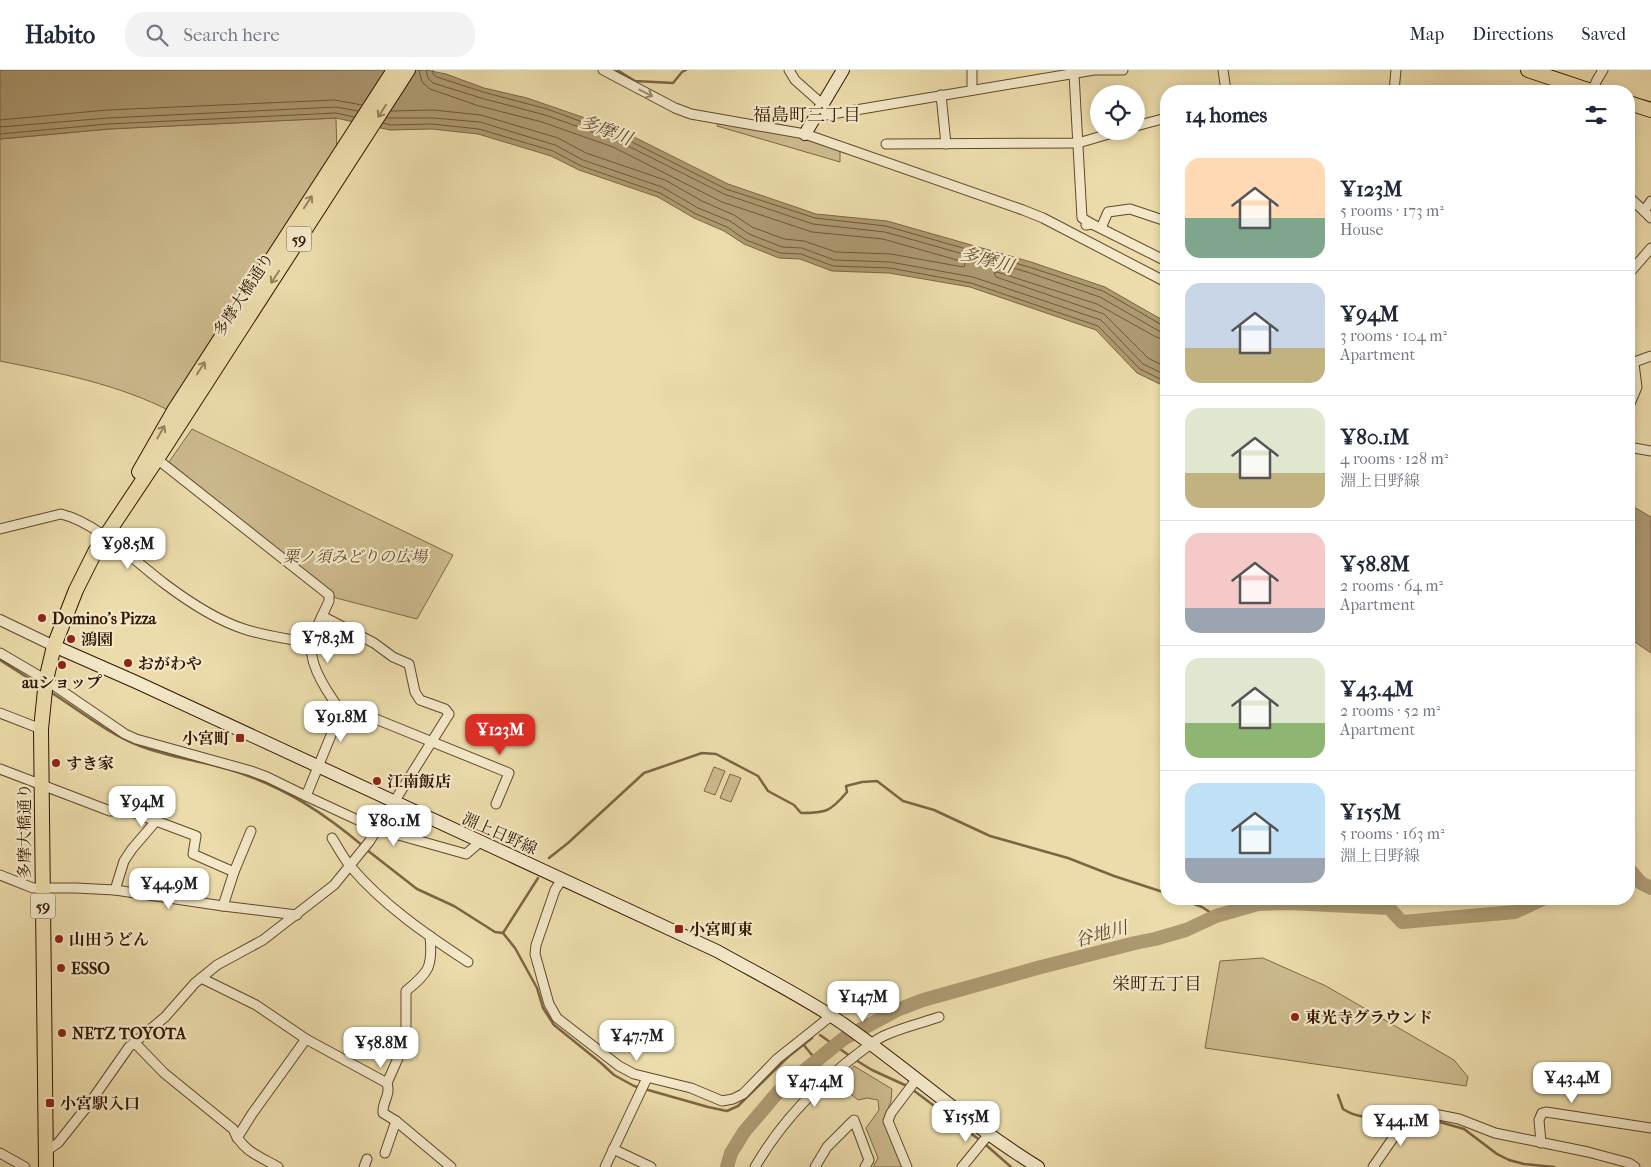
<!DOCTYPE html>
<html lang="en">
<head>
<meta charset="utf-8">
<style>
  :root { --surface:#fff; --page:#f2f2f3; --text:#1f2937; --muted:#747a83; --line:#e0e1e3; --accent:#d93025 }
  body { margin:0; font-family:"IM FELL French Canon","Noto Serif JP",serif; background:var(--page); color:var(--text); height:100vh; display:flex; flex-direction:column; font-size:19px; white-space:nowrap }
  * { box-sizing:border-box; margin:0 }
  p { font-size:16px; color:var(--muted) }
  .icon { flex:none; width:28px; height:28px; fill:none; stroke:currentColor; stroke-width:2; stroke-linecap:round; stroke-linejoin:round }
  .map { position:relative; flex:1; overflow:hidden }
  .details { position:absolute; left:1160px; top:15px; width:475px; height:820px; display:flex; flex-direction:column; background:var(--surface); border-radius:20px; box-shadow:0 2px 8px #0003 }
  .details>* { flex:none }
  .controls { position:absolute; left:1090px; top:15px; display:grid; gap:10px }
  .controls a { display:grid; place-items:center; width:55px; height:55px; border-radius:50%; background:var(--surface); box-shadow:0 2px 8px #0003; font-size:25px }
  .price { position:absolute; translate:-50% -42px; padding:0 11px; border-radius:10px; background:#fff; color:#222; font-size:16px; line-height:32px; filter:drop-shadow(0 1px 2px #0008) }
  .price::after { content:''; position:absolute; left:50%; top:30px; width:15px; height:11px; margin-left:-8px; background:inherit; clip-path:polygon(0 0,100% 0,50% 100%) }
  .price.active { background:var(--accent); color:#fff }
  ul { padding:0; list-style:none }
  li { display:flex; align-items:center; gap:15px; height:125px; padding:0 25px }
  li+li { border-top:1px solid var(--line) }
  li span { display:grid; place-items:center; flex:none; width:140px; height:100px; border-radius:15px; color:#555 }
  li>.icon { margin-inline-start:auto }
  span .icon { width:60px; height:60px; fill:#fffc; stroke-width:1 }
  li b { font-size:21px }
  h2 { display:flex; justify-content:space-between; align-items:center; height:60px; padding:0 25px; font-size:21px }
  header { display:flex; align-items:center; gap:30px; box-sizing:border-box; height:70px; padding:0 25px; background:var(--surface); border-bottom:1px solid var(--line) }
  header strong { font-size:24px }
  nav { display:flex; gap:28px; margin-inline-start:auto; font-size:18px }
  .search { width:350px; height:45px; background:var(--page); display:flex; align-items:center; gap:12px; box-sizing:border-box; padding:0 18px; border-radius:20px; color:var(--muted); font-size:19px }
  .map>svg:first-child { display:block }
  .green { fill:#ccba8e; stroke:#7f6847 }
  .water { fill:#ad9971; stroke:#7c6544 }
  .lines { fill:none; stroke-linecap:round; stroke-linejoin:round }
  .shore { stroke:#705838; stroke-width:1 }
  .stream { stroke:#7c6544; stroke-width:2.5 }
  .river { stroke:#ad9971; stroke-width:14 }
  .minor-casing { stroke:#60482b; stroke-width:11 }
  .tertiary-casing { stroke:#60482b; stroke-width:12 }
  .secondary-casing { stroke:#321600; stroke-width:14 }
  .primary-casing { stroke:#321600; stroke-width:16 }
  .minor { stroke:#f3e8c8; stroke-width:9 }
  .tertiary { stroke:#f3e8c8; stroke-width:10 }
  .secondary { stroke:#f3e8c8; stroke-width:12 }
  .primary { stroke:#ecdcab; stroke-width:14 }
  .oneway { stroke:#9c8a6e }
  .oneway2 { stroke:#98835e }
  .poi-dot { fill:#8f2418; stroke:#f3e8c8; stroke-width:2 }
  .labels { text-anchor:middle; stroke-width:4.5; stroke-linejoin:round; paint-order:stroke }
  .shield { fill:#f3e8c8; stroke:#6c553c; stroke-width:1 }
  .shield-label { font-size:15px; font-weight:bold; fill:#321600 }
  .street-label { font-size:16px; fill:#321600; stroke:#f3e8c8 }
  .park-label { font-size:16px; font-style:italic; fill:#60472b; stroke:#f3e8c8 }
  .poi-label { font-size:16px; font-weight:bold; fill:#321600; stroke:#f3e8c8; text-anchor:start }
  .neighbourhood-label { font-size:18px; fill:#321600; stroke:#f3e8c8 }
  .water-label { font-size:18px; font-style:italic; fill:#634a2d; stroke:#f3e8c8 }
</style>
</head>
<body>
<header>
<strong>Habito</strong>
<div class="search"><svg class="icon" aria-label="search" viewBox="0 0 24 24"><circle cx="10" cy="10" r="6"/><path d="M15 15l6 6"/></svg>Search here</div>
<nav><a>Map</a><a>Directions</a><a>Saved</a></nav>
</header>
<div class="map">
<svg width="1651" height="1097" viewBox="0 0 1651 1097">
  <rect width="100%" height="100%" fill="#ecdcab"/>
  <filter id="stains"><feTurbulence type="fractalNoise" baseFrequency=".004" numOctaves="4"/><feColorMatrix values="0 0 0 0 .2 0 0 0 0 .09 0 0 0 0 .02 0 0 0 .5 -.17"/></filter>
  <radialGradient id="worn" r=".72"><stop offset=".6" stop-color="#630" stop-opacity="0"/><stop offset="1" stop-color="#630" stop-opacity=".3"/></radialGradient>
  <g class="green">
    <path d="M336,48l1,39 -165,255c-54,-28 -113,-39 -172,-51v-222l109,-10z"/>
    <path d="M718,53l84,13 38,14v12l-123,-36z"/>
    <path d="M192,359l261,126 -36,64 -81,-21 -167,-136z"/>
    <path d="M714,697l11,4 -10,24 -11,-4z"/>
    <path d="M730,704l11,4 -10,24 -11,-4z"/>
    <path d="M1263,888l63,28 128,74 14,17 -2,9 -261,-38 15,-87z"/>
    <path d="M854,996l38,23 -1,12 -6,16 19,50h-31l5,-9 -12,-30 13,-18 -1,-10 -11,-2 -9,2 -17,-14v-8z"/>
  </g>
  <g class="water">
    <path d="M0,0h426l20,4 38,14 43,10 93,32 108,54 88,30 71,7 144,41 74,25 61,35v65l-29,-14 -41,-43 -126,-43 -81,-14 -57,-2 -32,-12 -21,-1 -35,-14 -20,-13 -30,-13 -36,-21 -79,-27 -28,-14 -73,-22 -46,-5 -42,1 -54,-12 -227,11 -109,10z"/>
    <path d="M1629,434l22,13v136l-22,-15z"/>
  </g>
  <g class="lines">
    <g class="shore">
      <path d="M426,0l2,8 5,5 48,15 64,17 71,25 108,54 89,30 72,8 142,40 73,25 59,34 7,1"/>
      <path d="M433,0v4l4,3 46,15 64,17 71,26 108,54 89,29 71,8 143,41 74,24 59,34 4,1"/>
      <path d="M391,41l42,-1 48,5 77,23 28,15 79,27 37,21 32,14 18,12 32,12 20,2 32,11 55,2 72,13 2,-1 -1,-4 -81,-23 -71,-7 -90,-30 -109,-55 -71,-25 -63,-16 -49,-17 -8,-7 -3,-12"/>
      <path d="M387,48h46l47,4 75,23 28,15 79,27 36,21 32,13 19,13 33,13 20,1 32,12 56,2 83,15 128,43 42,44 23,11"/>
      <path d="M0,50l107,-10 228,-10 27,5"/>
      <path d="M383,53l8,2 41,-1 47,5 74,22 28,15 79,27 36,21 31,13 19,13 34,13 21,1 32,12 57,2 81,15 127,43 42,43 26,13"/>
      <path d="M0,57l108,-9 228,-11 22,4"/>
      <path d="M0,64l108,-10 228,-11 18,4"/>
      <path d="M1166,270l-10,-3 -59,-33 -100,-32 -3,1 2,4 108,37 44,44 18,9"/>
    </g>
    <g class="stream">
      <path d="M617,0l18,11 38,2 9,-11 4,-2"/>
      <path d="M0,590l36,23"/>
      <path d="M52,623c28,18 58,42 88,53 34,13 70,16 103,28 47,17 82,40 120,72"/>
      <path d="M367,780l50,39 37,17 41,26 8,1"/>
      <path d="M549,788l19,-15 76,-70 58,-20 14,1 42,22 10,15 26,14 7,8c25,0 29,-1 46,-21l-1,-6 16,-4 15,-1 26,20 31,9 56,26 78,22 46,18 52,17"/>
      <path d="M1181,829l21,8 14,9"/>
      <path d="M503,863l12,15 22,40 6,20 11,17 47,38 13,12 20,11 74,21 19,4 11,-5 50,-49 24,-19"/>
      <path d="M503,863l35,-55"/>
      <path d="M820,965l30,21"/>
      <path d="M803,974l13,16"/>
      <path d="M854,989l18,11 35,16"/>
      <path d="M913,1020l68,51"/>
      <path d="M1338,1025l5,14c23,15 36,3 60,2 8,-1 16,3 23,6"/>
      <path d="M1433,1050l31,9 33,25 12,6 15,4 30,3"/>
      <path d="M986,1075l25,22"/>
    </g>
    <g class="river">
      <path d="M1629,799l12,14 10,5"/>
      <path d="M727,1097l4,-14 13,-21 34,-40 65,-53 54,-29 26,-10 118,-33 94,-24 20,-4 31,-9 30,-14 42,-12 31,-1 100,5 13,14 113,-10 28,-13"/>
    </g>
    <defs>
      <g id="minor">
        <path d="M603,0l72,38 16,6 114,20 218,76 20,8 123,64"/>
        <path d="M789,0l6,10 27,24"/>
        <path d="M972,0v20"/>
        <path d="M1223,0l3,21"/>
        <path d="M1074,4l8,144 10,6"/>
        <path d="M1394,21l2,-21"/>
        <path d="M1592,21l5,-11 6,-10"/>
        <path d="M941,25l5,49"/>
        <path d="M814,47l280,-47h29"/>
        <path d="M1136,56l30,-8"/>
        <path d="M886,74l192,-1 41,-12"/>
        <path d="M1629,127l15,14 7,-10"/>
        <path d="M1644,141l7,7"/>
        <path d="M1086,155l6,-1 74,37"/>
        <path d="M1101,158l7,-16 22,-3 33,11"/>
        <path d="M1632,200l19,-22"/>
        <path d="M1629,294l22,-8"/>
        <path d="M1629,336l8,-19 -3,-23"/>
        <path d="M1629,377l22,4"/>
        <path d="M0,459l61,-15c37,9 73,47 104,70 24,18 51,36 79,45 21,7 45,10 67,14"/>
        <path d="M322,546c-4,8 -8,17 -10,26 -5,21 17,53 29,69"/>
        <path d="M0,583l46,27 79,54 11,5 115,32 16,6 39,19 35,-85"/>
        <path d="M341,641h15l153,62 -13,31"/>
        <path d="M0,643l41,16"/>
        <path d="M0,699l110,42 17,-1 69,26 -3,18 41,18"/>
        <path d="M306,726l71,33 89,25 14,-12"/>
        <path d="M332,768c6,9 11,20 19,29 32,38 76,68 117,95"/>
        <path d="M0,805l33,13h43l39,2 108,16 74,9"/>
        <path d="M562,809l-7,11 -19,55 -1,9 14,50 8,14 62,48 15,8 57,14 31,13 11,-2 10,-5 34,-35 54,-43"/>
        <path d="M115,820l9,-29 8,-12 24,-28"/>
        <path d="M223,836l11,-34 17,-41"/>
        <path d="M430,866c3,31 -1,36 -24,55v38l1,9 -20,45c4,13 -5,18 -4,30l13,8 55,46"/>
        <path d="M201,908l55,27 50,34 81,44"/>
        <path d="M134,972l30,31 69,56c9,22 26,27 45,38"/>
        <path d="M237,1068l15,-24 54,-75"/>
        <path d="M1541,1073l-2,-23 3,-7 4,-1 105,16"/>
        <path d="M613,1079l38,18"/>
        <path d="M46,1081l12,-8 31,-39 40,-57 36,-30 30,-34 22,-18 46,-25 71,-55 35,-43 80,-128 -4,-5 -25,-9 -5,-8 -6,-28 -16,-7 -19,-14 -52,-27 7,-15v-6l-172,-136"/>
        <path d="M0,1083l25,14"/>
        <path d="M385,1083l11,-32"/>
        <path d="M364,1097l3,-8"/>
        <path d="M605,1097l42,-89"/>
        <path d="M755,1097c30,-52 74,-94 123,-128 14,-9 44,-16 61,-22"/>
        <path d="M815,1097l12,-20 27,-27 15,40 -4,7"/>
        <path d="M907,1097l-19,-46 3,-8 25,-33"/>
        <path d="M962,1097l27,-33"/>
        <path d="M1373,1097l25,-36 41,-16 20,4 36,14 93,19 41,11 6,4"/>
      </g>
      <path id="tertiary" d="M0,550l54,26"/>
      <g id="secondary">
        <path d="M805,64l38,-64"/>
        <path d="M54,576l82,36 581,269c41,23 83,44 122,70 68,47 129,103 199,146"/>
      </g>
      <g id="primary">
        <path d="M1528,0l63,21"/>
        <path d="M1629,33l22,7"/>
        <path d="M139,402l36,-63 219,-339"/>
        <path d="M46,1097l-5,-438 5,-49 8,-34 22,-56 19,-38 62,-93 251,-389"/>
      </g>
    </defs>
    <use href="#minor" class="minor-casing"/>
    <use href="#tertiary" class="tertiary-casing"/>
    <use href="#secondary" class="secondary-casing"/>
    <use href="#primary" class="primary-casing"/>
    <use href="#minor" class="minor"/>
    <use href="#tertiary" class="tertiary"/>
    <use href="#secondary" class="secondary"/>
    <use href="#primary" class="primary"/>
  </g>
  <defs><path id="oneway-shaft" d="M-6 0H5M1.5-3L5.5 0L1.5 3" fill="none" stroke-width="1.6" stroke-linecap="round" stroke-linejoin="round" transform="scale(1.25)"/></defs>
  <use class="oneway" href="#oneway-shaft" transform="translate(646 23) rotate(27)"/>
  <g class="oneway2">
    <use href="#oneway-shaft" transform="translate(382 41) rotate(123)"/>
    <use href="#oneway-shaft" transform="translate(308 132) rotate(-57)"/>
    <use href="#oneway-shaft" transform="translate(275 207) rotate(123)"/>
    <use href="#oneway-shaft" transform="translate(201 298) rotate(-57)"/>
    <use href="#oneway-shaft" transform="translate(161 362) rotate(-60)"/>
  </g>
  <g class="poi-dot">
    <circle cx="42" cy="548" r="5"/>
    <circle cx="71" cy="569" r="5"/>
    <circle cx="128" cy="593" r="5"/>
    <circle cx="62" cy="595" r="5"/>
    <rect x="235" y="663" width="10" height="10" rx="2.5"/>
    <circle cx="56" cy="693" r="5"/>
    <circle cx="377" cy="711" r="5"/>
    <rect x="674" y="854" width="10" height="10" rx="2.5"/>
    <circle cx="59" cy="869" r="5"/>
    <circle cx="61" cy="898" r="5"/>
    <circle cx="1295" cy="947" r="5"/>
    <circle cx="62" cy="963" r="5"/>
    <rect x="45" y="1028" width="10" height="10" rx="2.5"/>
  </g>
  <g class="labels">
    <g class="shield">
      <rect x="286.5" y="156.5" width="25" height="25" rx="4"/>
      <rect x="30.5" y="823.5" width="25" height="25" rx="4"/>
    </g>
    <g class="shield-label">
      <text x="299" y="174">59</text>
      <text x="43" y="841">59</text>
    </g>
    <g class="street-label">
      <text transform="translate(243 224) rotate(-57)" y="6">多摩大橋通り</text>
      <text transform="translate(24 761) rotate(-90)" y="6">多摩大橋通り</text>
      <text transform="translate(500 763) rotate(24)" y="6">淵上日野線</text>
    </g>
    <g class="park-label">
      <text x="355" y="492">粟ノ須みどりの広場</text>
    </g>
    <g class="poi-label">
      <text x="52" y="554">Domino's Pizza</text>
      <text x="81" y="575">鴻園</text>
      <text x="138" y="599">おがわや</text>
      <text x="62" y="618" text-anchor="middle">auショップ</text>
      <text x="230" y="674" text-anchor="end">小宮町</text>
      <text x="66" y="699">すき家</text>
      <text x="387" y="717">江南飯店</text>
      <text x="689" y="865">小宮町東</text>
      <text x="69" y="875">山田うどん</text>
      <text x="71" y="904">ESSO</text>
      <text x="1305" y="953">東光寺グラウンド</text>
      <text x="72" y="969">NETZ TOYOTA</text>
      <text x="60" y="1039">小宮駅入口</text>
    </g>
    <g class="neighbourhood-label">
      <text x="807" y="51">福島町三丁目</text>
      <text x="1157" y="920">栄町五丁目</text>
    </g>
    <g class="water-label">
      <text transform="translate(606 60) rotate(21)" y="6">多摩川</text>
      <text transform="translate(987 190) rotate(15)" y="6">多摩川</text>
      <text transform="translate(1101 864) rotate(-15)" y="6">谷地川</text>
    </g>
  </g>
  <rect width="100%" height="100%" filter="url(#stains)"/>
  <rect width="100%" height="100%" fill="url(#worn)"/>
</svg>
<div class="controls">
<a><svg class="icon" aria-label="locate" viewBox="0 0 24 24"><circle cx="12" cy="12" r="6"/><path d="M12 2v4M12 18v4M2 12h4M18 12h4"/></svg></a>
</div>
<b class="price" style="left:128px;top:500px">¥98.5M</b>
<b class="price" style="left:328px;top:594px">¥78.3M</b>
<b class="price" style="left:341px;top:673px">¥91.8M</b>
<b class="price active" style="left:500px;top:686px">¥123M</b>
<b class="price" style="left:142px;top:758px">¥94M</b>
<b class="price" style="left:394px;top:777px">¥80.1M</b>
<b class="price" style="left:169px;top:840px">¥44.9M</b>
<b class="price" style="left:863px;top:953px">¥147M</b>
<b class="price" style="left:637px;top:992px">¥47.7M</b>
<b class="price" style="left:381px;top:999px">¥58.8M</b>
<b class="price" style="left:1572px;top:1034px">¥43.4M</b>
<b class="price" style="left:815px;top:1038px">¥47.4M</b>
<b class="price" style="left:966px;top:1073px">¥155M</b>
<b class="price" style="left:1401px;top:1077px">¥44.1M</b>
<section class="details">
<h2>14 homes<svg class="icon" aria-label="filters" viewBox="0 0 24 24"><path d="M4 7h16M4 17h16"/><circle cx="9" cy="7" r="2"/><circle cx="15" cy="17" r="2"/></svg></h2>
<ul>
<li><span style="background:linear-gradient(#ffd9b3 60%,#7fa58c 0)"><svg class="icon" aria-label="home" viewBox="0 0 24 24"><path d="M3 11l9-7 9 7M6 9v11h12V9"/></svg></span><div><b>¥123M</b><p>5 rooms · 173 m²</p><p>House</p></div></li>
<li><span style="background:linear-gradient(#c9d6e8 65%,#c2b280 0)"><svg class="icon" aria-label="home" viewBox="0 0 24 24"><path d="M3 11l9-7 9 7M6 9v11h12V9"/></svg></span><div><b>¥94M</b><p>3 rooms · 104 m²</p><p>Apartment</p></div></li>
<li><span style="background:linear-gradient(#dfe7d0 65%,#c2b280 0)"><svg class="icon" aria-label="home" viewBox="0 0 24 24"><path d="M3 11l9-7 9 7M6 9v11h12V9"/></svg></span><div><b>¥80.1M</b><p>4 rooms · 128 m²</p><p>淵上日野線</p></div></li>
<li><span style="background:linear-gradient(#f6c9c9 75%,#9aa5b1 0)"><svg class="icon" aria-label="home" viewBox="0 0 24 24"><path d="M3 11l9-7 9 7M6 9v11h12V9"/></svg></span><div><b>¥58.8M</b><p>2 rooms · 64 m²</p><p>Apartment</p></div></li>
<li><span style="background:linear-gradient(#dfe7d0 65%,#8fb573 0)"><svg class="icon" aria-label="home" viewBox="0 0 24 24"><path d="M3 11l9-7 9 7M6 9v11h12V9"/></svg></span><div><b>¥43.4M</b><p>2 rooms · 52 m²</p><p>Apartment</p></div></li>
<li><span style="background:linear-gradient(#bfe0f5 75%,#9aa5b1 0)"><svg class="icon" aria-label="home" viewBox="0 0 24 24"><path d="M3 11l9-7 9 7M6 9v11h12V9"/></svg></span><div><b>¥155M</b><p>5 rooms · 163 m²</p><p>淵上日野線</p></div></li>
</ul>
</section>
</div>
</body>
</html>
